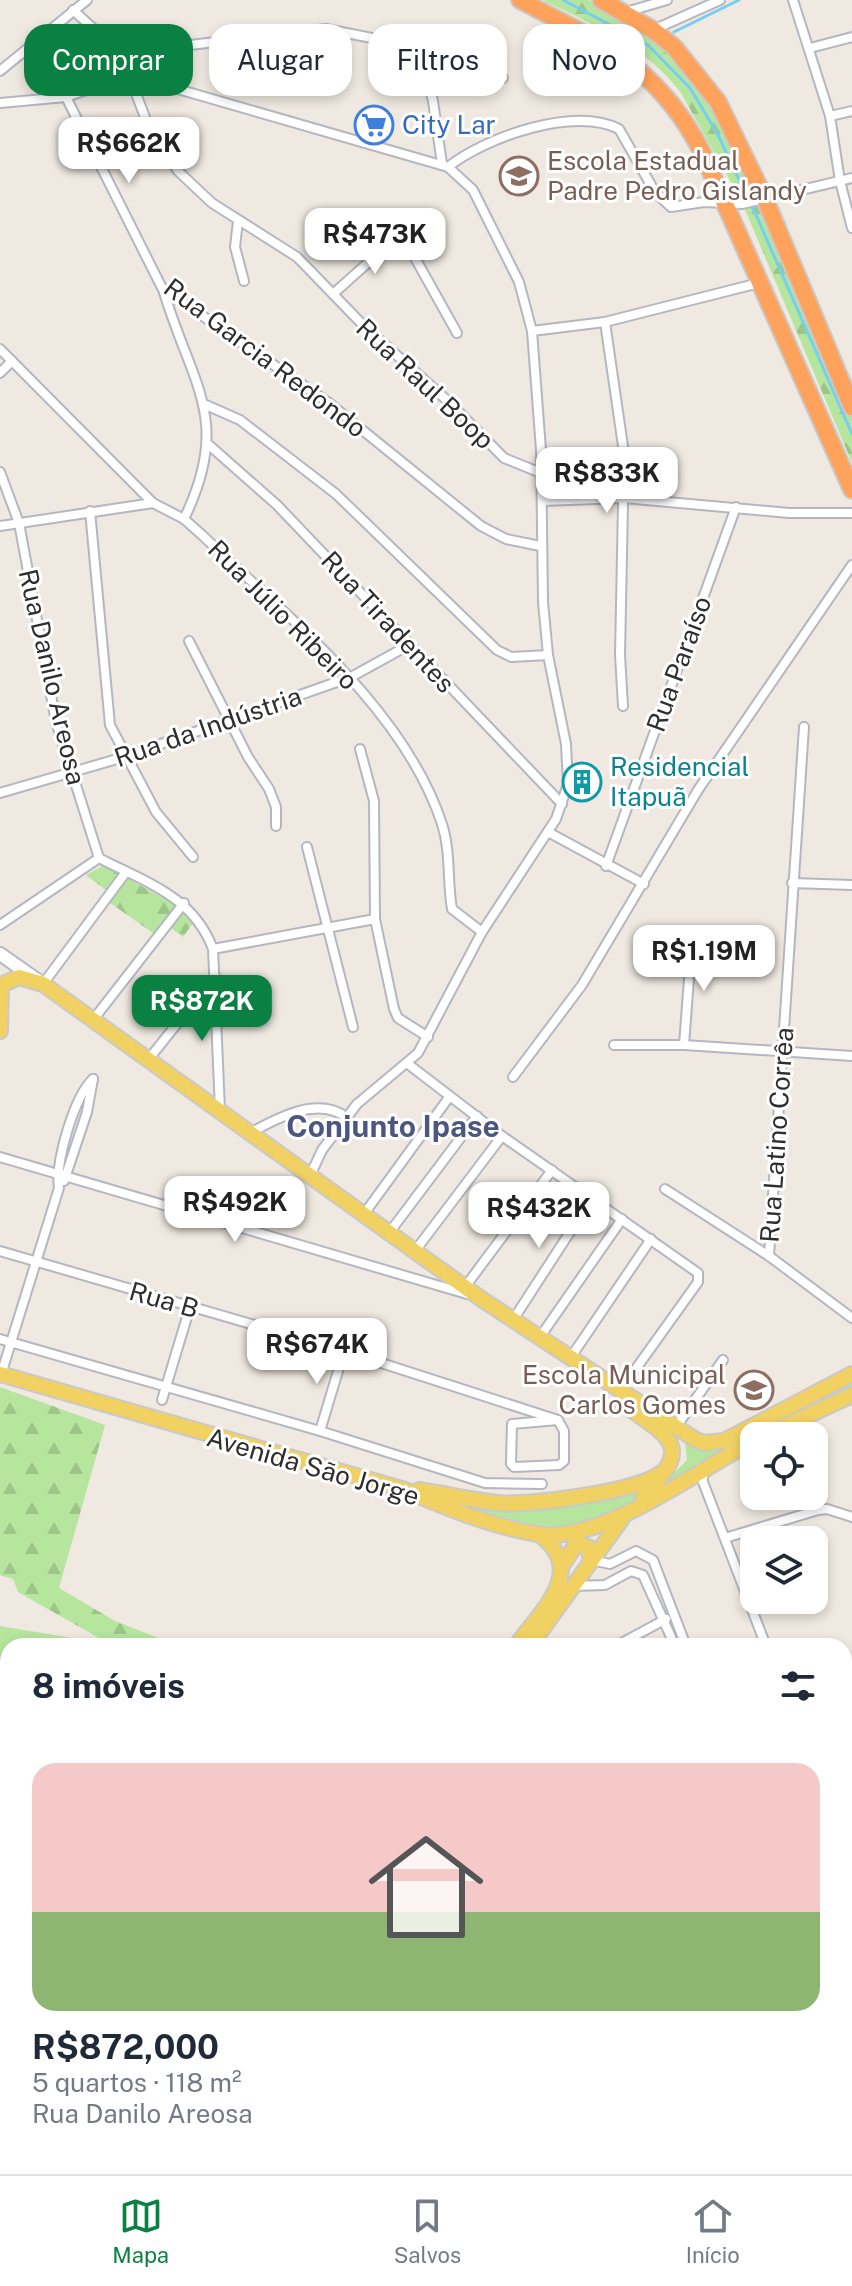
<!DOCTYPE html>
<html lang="pt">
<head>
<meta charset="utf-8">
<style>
  :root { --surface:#fff; --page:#f2f2f3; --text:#1f2937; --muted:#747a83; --line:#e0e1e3; --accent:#0b8043 }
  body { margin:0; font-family:"Public Sans",sans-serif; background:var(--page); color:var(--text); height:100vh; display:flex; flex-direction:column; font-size:30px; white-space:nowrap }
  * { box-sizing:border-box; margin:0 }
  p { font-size:26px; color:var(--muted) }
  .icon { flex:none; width:44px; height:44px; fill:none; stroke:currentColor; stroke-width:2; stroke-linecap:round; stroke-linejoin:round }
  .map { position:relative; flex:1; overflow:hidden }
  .panel { position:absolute; left:0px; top:1638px; width:852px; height:536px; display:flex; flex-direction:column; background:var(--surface); border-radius:24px 24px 0 0; box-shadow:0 4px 12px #0003 }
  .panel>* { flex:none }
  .guide { position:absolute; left:24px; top:24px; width:804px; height:72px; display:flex; gap:16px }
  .fabs { position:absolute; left:740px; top:1422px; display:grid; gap:16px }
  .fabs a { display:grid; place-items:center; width:88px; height:88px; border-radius:16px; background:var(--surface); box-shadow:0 4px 12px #0003; font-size:40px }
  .price { position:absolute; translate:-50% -68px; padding:0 18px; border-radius:16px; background:#fff; color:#222; font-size:26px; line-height:52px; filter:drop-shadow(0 2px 4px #0008) }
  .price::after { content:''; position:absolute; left:50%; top:48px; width:24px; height:18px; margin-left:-12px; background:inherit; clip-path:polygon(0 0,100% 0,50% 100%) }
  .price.selected { background:var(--accent); color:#fff }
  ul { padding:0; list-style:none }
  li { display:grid; align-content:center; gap:16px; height:424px; padding:0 32px }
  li+li { border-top:2px solid var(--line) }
  li span { display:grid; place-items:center; height:248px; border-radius:24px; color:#555 }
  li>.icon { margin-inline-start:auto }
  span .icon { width:144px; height:144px; fill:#fffc; stroke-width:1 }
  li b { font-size:34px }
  h2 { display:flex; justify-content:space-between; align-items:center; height:96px; padding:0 32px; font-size:34px }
  .tag { padding:0 28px; border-radius:24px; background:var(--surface); box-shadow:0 4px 12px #0003; font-size:28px; line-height:72px }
  .tag.selected { background:var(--accent); color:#fff }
  .tabs { display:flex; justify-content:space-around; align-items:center; height:112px; border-top:2px solid var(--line); background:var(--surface); font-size:22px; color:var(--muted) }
  .tabs a { display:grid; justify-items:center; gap:4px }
  .tabs .selected { color:var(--accent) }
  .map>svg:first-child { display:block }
  .forest { fill:url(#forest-firs) }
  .park { fill:#b6e59e }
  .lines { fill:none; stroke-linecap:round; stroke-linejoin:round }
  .stream { stroke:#75cff0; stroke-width:3 }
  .street-casing { stroke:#b4b7c1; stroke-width:12 }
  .secondary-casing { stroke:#b4b7c1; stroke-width:16 }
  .primary-casing { stroke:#c9c9c9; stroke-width:18 }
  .highway-casing { stroke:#c9c9c9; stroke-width:20 }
  .street { stroke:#fff; stroke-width:8 }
  .secondary { stroke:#fff; stroke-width:12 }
  .primary { stroke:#f2d163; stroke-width:14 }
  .highway { stroke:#ffa35c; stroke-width:16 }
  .labels { text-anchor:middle; stroke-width:6; stroke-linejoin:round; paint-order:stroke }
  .shop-label { font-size:26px; fill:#366cbe; stroke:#fff; text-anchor:start }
  .education-label { font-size:26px; fill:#785e54; stroke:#fff; text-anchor:start }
  .street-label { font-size:26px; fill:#2e2e2e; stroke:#fff }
  .culture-label { font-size:26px; fill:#0d838f; stroke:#fff; text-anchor:start }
  .quarter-label { font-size:30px; font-weight:bold; fill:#4d5680; stroke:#fff }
</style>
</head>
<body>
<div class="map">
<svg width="852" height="2174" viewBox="0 0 852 2174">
  <defs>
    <pattern id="forest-firs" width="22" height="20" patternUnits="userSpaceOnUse" patternTransform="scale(2)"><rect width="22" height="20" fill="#b6e59e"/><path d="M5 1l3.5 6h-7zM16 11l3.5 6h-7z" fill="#9dc588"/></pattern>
  </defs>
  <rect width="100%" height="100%" fill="#efe9e1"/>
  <g class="forest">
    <path d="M543,0h46l48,25 28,17 41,45 146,324v52l-111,-263 -60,-107c-34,-46 -88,-68 -138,-93z"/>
    <path d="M104,865l73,41 16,17 -10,14 -17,-13 -10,11 -46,-32 1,-9 -25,-19z"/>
    <path d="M0,1387l105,38 -46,163 56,33 64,25h-66l-95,-54 -5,-13 -13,-4z"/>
    <path d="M8,1728v438h88l-1,8h-95v-442z"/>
  </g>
  <g class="park">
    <path d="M852,1381v10l-26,7 -173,95 34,-33 -2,-17 14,6z"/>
    <path d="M658,1478c-11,10 -21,22 -33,30 -57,39 -129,6 -188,-10l70,9z"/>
    <path d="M0,1626l114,19 -106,1v82l-8,4z"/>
  </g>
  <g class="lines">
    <g class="stream">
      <path d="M563,0l85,45 42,43 27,45 40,84 95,217"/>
      <path d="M674,32l65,-32"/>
      <path d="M844,1960l8,6"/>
      <path d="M390,2174l5,-8"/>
    </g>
    <defs>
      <g id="street">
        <path d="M793,0l37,116 10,65 12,47"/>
        <path d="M73,10l24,22"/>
        <path d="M626,12l41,-12"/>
        <path d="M653,30l67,-30"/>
        <path d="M419,47l14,54 9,63"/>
        <path d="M810,48l42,-11"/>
        <path d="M0,71l87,-71"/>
        <path d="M129,75l17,45 32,51 34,32 85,54 66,68 87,78 54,55 37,15"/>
        <path d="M129,75l24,-19 20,-9 153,-18 127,25 50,24"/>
        <path d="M66,97l96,191 167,115 152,123 25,13 34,7"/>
        <path d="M0,103l66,-6 63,-22 319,92 25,23 46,92 13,49 9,119 2,152 5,53 18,89 2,40 -12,35 -74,113 -64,121 -61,51 -35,46 -12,26"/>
        <path d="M830,116l22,-5"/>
        <path d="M448,167c38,-30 126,-61 171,-38l36,63 16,15 33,-5 38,2 110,-26"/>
        <path d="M238,221l-3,26 9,34"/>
        <path d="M163,289c28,96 70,129 21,230"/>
        <path d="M333,294l47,-42 25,-12 52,93"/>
        <path d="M605,322l19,131 -4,202 3,51"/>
        <path d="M532,331l73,-9 154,-39"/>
        <path d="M0,349l153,154 31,16 18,16c85,82 202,173 240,289 9,28 5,56 10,85l30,23"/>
        <path d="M0,373l12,-12"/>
        <path d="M206,405l34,15 96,74 161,156 14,7 37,-2"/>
        <path d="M209,445l68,60 285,299"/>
        <path d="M0,472l19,51 37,199 43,136c48,25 94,38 114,91l7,161"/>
        <path d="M542,501l82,-3 165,15h63"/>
        <path d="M90,511l20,214 46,87 37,45"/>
        <path d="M0,526l153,-23"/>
        <path d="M189,641l59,116 21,32 7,18v19"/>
        <path d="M360,749l14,52 1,118 19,90 4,9 30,19"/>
        <path d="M0,793l124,-36 227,-80 58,-32"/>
        <path d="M548,832l96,52"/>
        <path d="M307,847l46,180"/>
        <path d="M606,866l130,-359"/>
        <path d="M792,883l60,2"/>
        <path d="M0,925l99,-67"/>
        <path d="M213,949l162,-30"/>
        <path d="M43,984l83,-112"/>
        <path d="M93,1020l91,-117"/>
        <path d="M614,1045h70l168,11"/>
        <path d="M684,1045l8,-106"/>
        <path d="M148,1060l67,-84"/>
        <path d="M408,1064l94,72 196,137v9l-78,109"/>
        <path d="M513,1077l69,-92 116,-195 154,-225"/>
        <path d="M250,1133c27,-15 67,-37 96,-16"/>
        <path d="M0,1157l467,137"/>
        <path d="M64,1181l23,-69 6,-33"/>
        <path d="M665,1189l104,67 83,62"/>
        <path d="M364,1214l86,-118"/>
        <path d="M389,1233l88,-117"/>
        <path d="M0,1251l344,100 214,69 6,11v30l-5,4 -45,2 -3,-3 1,-40 46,-4"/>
        <path d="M415,1251l87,-115"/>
        <path d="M769,1256l35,-529"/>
        <path d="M465,1287l87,-117"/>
        <path d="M513,1320l79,-122"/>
        <path d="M540,1337l82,-118"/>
        <path d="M0,1339l320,92 165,52 57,1"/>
        <path d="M571,1357l80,-118"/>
        <path d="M3,1368l56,-180c-4,-26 15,-91 34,-109"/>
        <path d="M162,1400l28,-93"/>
        <path d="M676,1427l47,-67"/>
        <path d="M320,1431l24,-80"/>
        <path d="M703,1471v11l63,164"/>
        <path d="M725,1538l93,-28 9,-1 25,8"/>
        <path d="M591,1560l19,4 26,-13 17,9 33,86"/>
        <path d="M573,1586l32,-1 26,-14 12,4 32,71"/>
        <path d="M616,1646l50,-27"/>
        <path d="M844,2104l8,6"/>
        <path d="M164,2166l2,8"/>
        <path d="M247,2166l11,8"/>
        <path d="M311,2166l10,8"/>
        <path d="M590,2166l12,8"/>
        <path d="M767,2166l12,8"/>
        <path d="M714,2174l6,-8"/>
      </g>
      <path id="secondary" d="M0,954l37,26"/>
      <g id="primary">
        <path d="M0,1031l1,-46 18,-8 24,7 437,314 216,142 8,3 20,-2 128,-67"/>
        <path d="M0,1374l405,116c42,18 88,37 133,44 64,10 159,-64 216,-93"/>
        <path d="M623,1404c49,35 71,42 20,92"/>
        <path d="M764,1436l88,-41"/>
        <path d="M419,1490c26,4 53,10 79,13 32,3 138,-11 163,-30"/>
        <path d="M563,1564l14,-21 11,4 3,13"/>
        <path d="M516,1646c25,-35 72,-75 24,-111"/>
        <path d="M530,1646l91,-126"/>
        <path d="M138,2174l5,-8"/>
        <path d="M152,2174l6,-8"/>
      </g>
      <g id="highway">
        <path d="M520,0c82,43 138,66 182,152l150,338"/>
        <path d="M601,0l52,30 21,17 44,55 47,97 87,208"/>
      </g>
    </defs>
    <use href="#street" class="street-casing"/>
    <use href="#secondary" class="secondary-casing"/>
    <use href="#primary" class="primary-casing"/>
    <use href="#highway" class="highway-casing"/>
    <use href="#street" class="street"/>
    <use href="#secondary" class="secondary"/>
    <use href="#primary" class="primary"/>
    <use href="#highway" class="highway"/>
  </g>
  <defs>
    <symbol id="supermarket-ring" viewBox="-11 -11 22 22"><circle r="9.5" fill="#fff" stroke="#3f7fe0" stroke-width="1.5"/><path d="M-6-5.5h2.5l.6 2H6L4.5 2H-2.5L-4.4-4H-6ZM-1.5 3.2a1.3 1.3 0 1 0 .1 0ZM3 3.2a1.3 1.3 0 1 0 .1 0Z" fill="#3f7fe0"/></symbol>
    <symbol id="school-ring" viewBox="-11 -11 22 22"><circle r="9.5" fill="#fff" stroke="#8d6e63" stroke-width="1.5"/><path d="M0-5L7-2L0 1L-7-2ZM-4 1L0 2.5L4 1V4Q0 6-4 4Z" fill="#8d6e63"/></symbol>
    <symbol id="building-ring" viewBox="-11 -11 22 22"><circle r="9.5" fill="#fff" stroke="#0f9aa8" stroke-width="1.5"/><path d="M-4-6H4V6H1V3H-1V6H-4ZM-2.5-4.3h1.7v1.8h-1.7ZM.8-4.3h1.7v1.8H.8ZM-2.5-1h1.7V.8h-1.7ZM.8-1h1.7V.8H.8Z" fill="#0f9aa8"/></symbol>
  </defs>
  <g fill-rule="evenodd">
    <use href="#supermarket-ring" x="352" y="103" width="44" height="44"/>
    <use href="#school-ring" x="497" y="154" width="44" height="44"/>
    <use href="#building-ring" x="560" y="760" width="44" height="44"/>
    <use href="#school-ring" x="732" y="1368" width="44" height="44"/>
  </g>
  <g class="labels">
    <g class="shop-label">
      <text x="402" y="134">City Lar</text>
    </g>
    <g class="education-label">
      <text x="547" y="170">Escola Estadual<tspan x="547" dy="30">Padre Pedro Gislandy</tspan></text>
      <text x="726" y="1384" text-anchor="end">Escola Municipal<tspan x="726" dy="30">Carlos Gomes</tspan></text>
    </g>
    <g class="street-label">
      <text transform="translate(265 358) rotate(37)" y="9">Rua Garcia Redondo</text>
      <text transform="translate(425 384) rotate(43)" y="9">Rua Raul Boop</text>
      <text transform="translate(283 615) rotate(45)" y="9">Rua Júlio Ribeiro</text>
      <text transform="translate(388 622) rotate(47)" y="9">Rua Tiradentes</text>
      <text transform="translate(679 664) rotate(-70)" y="9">Rua Paraíso</text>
      <text transform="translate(52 677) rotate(77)" y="9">Rua Danilo Areosa</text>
      <text transform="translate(208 727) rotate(-19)" y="9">Rua da Indústria</text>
      <text transform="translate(777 1135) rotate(-86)" y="9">Rua Latino Corrêa</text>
      <text transform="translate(164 1300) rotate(16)" y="9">Rua B</text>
      <text transform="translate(313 1467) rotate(16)" y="9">Avenida São Jorge</text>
    </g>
    <g class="culture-label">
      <text x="610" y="776">Residencial<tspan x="610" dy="30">Itapuã</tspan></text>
    </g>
    <g class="quarter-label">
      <text x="393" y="1137">Conjunto Ipase</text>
    </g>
  </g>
</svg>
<div class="fabs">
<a><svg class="icon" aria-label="locate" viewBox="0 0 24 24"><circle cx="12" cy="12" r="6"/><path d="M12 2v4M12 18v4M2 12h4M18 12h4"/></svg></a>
<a><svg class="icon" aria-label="layers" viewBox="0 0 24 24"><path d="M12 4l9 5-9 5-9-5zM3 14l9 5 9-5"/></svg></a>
</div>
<b class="price" style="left:129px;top:185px">R$662K</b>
<b class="price" style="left:375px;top:276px">R$473K</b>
<b class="price" style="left:607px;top:515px">R$833K</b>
<b class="price" style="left:704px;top:993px">R$1.19M</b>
<b class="price selected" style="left:202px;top:1043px">R$872K</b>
<b class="price" style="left:235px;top:1244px">R$492K</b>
<b class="price" style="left:539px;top:1250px">R$432K</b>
<b class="price" style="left:317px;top:1386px">R$674K</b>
<div class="guide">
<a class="tag selected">Comprar</a>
<a class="tag">Alugar</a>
<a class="tag">Filtros</a>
<a class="tag">Novo</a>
</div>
<section class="panel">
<h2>8 imóveis<svg class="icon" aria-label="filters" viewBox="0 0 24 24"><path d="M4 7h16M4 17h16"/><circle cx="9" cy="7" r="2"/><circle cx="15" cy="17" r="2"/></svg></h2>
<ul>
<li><span style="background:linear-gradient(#f6c9c9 60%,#8fb573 0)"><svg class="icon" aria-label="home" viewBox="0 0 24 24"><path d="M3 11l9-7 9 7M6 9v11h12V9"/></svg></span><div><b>R$872,000</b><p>5 quartos · 118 m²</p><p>Rua Danilo Areosa</p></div></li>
</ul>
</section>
</div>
<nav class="tabs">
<a class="selected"><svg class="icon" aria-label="map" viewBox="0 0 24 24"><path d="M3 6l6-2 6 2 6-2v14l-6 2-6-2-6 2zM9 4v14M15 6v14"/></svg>Mapa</a>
<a><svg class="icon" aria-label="saved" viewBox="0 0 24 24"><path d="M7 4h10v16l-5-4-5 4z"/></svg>Salvos</a>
<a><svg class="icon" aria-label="home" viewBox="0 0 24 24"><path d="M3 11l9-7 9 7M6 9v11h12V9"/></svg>Início</a>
</nav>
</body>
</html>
